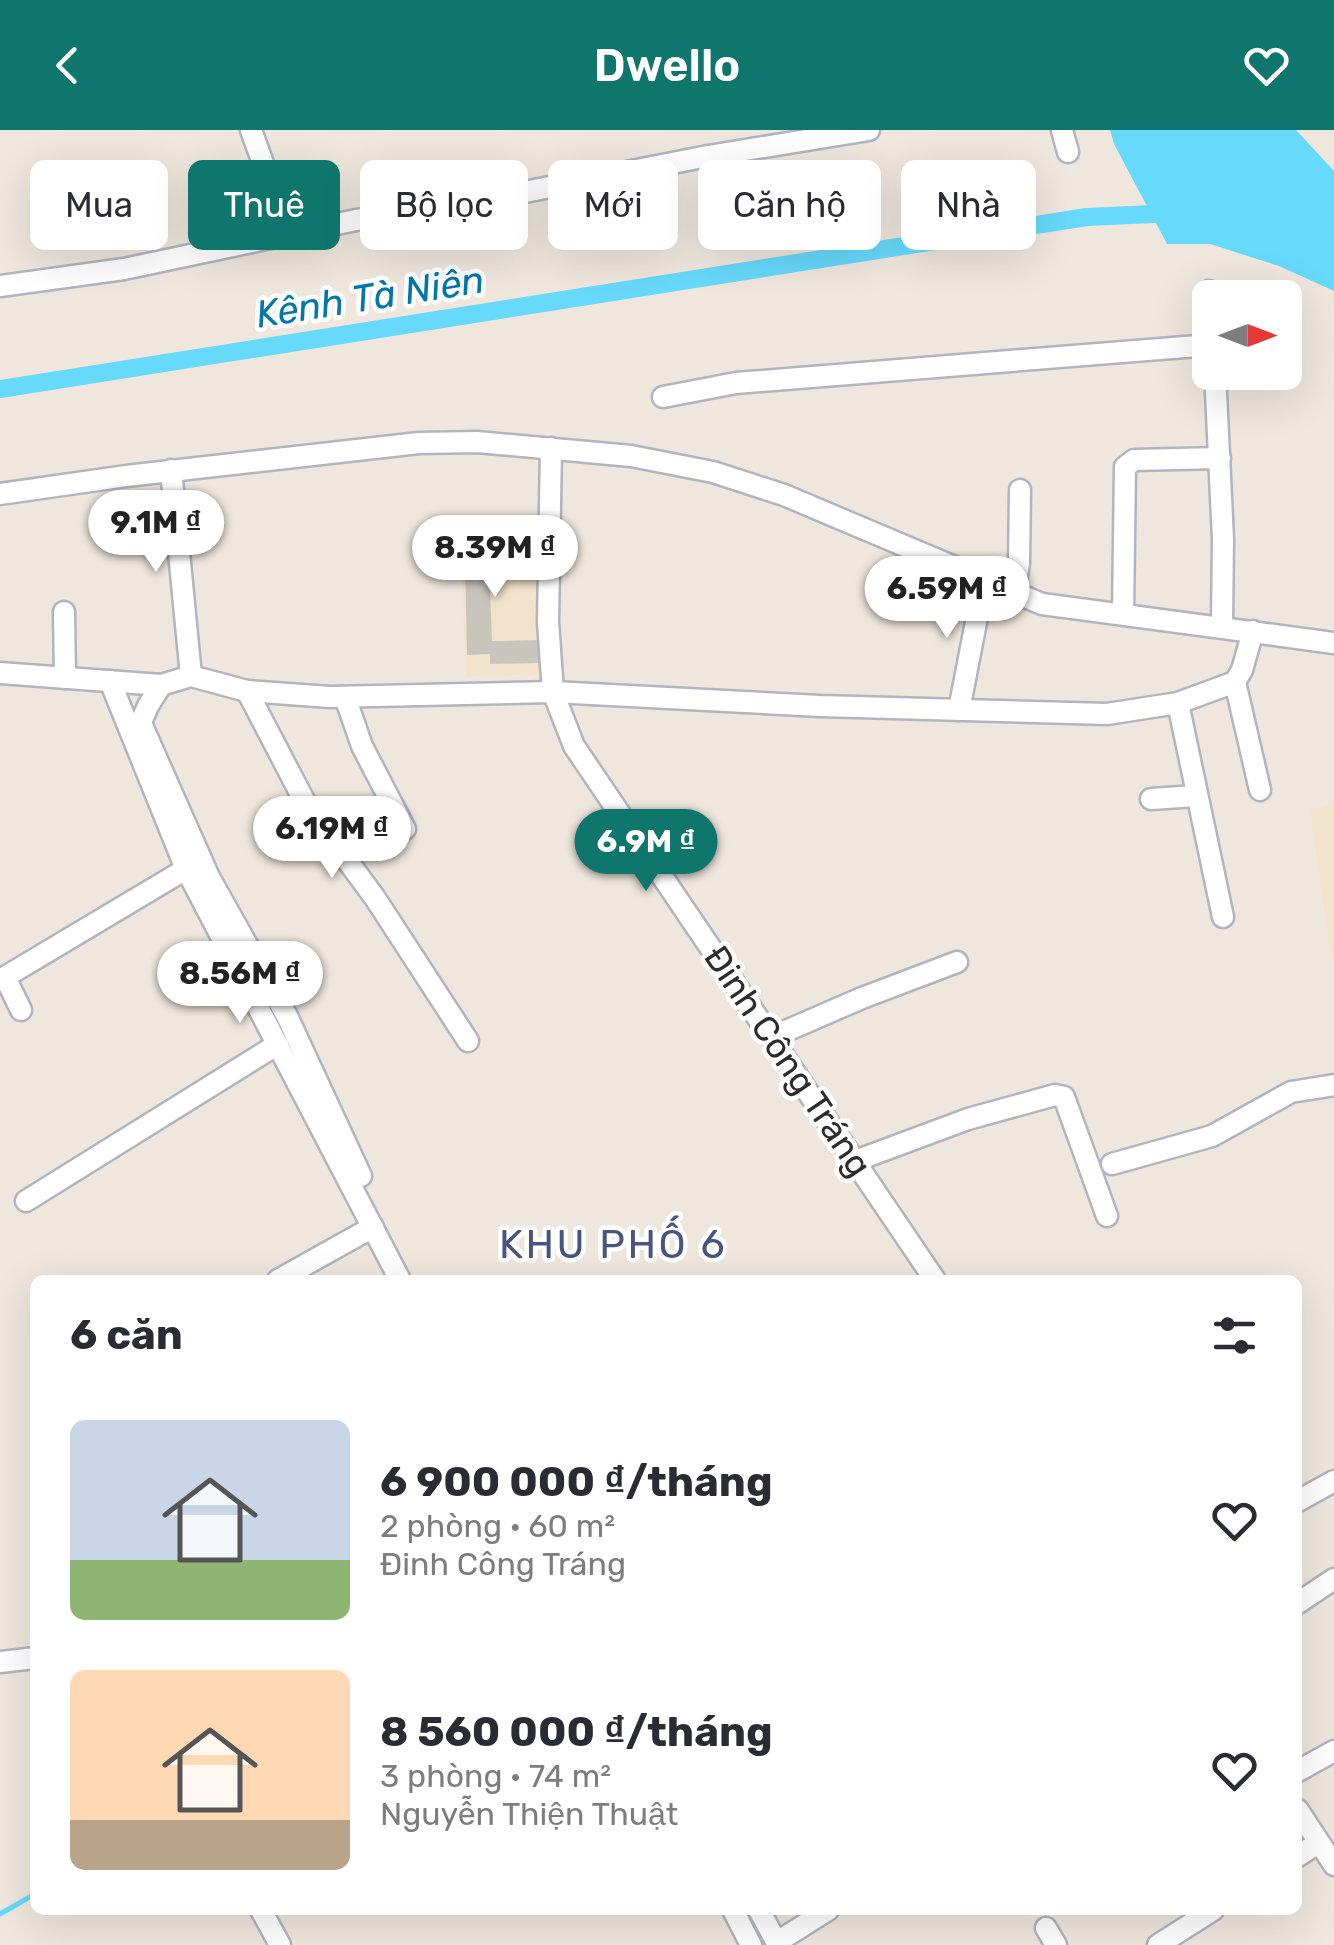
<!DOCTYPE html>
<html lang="vi">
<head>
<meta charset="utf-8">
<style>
  :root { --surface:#fff; --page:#f2f2f3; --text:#2b2b33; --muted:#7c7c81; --accent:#0f766e }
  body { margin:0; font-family:Rubik,sans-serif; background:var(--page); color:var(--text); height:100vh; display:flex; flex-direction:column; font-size:38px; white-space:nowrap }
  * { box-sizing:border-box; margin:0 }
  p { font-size:32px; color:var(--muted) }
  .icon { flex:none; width:55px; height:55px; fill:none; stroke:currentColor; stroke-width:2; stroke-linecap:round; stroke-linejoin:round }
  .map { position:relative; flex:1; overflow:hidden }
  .drawer { position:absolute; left:30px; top:1145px; width:1272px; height:640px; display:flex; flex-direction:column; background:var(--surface); border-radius:15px; box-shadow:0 10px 40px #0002 }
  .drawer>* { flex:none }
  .hud { position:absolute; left:30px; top:30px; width:1275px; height:90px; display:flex; gap:20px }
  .needle { width:65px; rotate:90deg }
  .tools { position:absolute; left:1192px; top:150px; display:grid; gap:20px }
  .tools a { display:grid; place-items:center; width:110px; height:110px; border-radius:15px; background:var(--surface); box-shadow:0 10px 40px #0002; font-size:50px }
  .price { position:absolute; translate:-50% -85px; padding:0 22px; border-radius:35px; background:#fff; color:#222; font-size:32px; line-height:65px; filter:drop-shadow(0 2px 5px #0008) }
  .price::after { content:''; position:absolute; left:50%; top:60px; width:30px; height:22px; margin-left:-15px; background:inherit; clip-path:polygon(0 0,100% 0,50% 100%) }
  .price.current { background:var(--accent); color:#fff }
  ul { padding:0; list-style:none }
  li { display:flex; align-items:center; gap:30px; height:250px; padding:0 40px }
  li span { display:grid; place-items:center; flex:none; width:280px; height:200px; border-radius:15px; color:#555 }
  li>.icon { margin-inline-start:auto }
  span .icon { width:120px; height:120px; fill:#fffc; stroke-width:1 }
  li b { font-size:42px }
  h2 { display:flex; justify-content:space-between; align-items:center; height:120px; padding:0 40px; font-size:42px }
  .pill { padding:0 35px; border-radius:15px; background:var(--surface); box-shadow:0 10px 40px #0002; font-size:35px; line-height:90px }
  .pill.current { background:var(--accent); color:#fff }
  header { display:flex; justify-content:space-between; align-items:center; height:130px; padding:0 40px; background:var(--accent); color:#fff; font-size:45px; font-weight:600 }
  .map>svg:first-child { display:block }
  .education { fill:#f2e4cc }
  .water { fill:#67d9fa }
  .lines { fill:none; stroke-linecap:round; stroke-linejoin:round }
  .stream { stroke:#67d9fa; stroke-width:5 }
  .canal { stroke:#67d9fa; stroke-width:18 }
  .building { fill:#cac5bc }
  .minor-casing { stroke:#b1b5c1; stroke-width:25 }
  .minor { stroke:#fff; stroke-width:20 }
  .labels { text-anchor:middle; stroke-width:9; stroke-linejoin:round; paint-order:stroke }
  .street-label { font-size:35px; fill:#2c2c2c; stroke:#fff }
  .water-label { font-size:38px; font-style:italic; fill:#0177ac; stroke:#fff }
  .quarter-label { font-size:40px; letter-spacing:2.5px; fill:#485482; stroke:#fff }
</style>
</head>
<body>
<header><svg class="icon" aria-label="back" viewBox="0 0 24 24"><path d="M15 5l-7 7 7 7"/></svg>Dwello<svg class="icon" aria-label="heart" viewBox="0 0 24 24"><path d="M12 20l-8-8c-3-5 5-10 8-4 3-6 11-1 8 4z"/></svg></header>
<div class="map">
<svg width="1334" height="1815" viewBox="0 0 1334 1815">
  <rect width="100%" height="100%" fill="#efe7dd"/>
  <g class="education">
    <path d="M541,401l5,143 -80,3 -6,-143z"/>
    <path d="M1334,675v153h-3l-21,-148z"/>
  </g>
  <path class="water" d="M1110,0h186l38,41v120l-55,-25 -69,-22h-43l-53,-100z"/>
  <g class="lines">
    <path class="stream" d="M0,1784l35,-20"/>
    <path class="canal" d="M0,259l1087,-172 88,-4"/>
  </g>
  <path class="building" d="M536,405v25l-47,2 3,79 48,-1v23l-50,1v-10l-23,1 -2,-92h11l-1,-27z"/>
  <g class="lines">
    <defs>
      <g id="minor">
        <path d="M251,0l38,105"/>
        <path d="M1062,0l6,22"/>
        <path d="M0,156l124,-17 232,-49 97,-14 255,-50 161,-26"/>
        <path d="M1209,161l1,8"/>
        <path d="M1215,242l8,167 -1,87"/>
        <path d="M663,267l73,-14 474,-38"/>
        <path d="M551,318l-3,174 5,70 21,54 361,534"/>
        <path d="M171,340l20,206"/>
        <path d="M0,364l126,-18 293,-33 58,-1 154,14 82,16 71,23 258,109 292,39"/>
        <path d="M1014,465l5,-32 1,-73"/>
        <path d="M64,482l1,66"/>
        <path d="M1123,484l2,-147 9,-7 86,-2"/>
        <path d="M0,543l161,12 30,-9 56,15 83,6 223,-5 267,14 287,8 71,-11 57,-21 7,-12 11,-39"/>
        <path d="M110,551l76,188 214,411"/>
        <path d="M1235,552l25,108"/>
        <path d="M247,561l60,115 68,92 93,143"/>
        <path d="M345,567l17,49 43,83"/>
        <path d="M1178,573l45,214"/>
        <path d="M959,580l25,-129"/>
        <path d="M140,591l69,156 78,139 74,160"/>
        <path d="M136,604l12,-28 13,-21"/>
        <path d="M1151,669l45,-3"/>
        <path d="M5,847l16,33"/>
        <path d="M0,850l186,-111"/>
        <path d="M772,907l90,-39 95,-36"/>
        <path d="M855,1031l113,-42 87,-24 9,2 43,119"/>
        <path d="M1112,1034l100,-28 79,-44 43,-7"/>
        <path d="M26,1071l252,-157"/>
        <path d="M278,1150l95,-53"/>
        <path d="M1298,1371l36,-20"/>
        <path d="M1298,1473l36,-24"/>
        <path d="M0,1532l35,-4"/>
        <path d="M1298,1641l36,-20"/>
        <path d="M1298,1680l36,55"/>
        <path d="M1298,1726l20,-13"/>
        <path d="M261,1780l19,35"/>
        <path d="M733,1780l18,35"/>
        <path d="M759,1780l19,35"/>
        <path d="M1046,1798l10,17"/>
        <path d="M777,1812l51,-32"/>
        <path d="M1158,1815l55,-35"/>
      </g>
    </defs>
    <use href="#minor" class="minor-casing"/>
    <use href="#minor" class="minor"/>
  </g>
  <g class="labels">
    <g class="street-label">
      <text transform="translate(788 931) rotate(56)" y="12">Đinh Công Tráng</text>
    </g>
    <g class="water-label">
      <text transform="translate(370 167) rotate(-9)" y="13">Kênh Tà Niên</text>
    </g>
    <g class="quarter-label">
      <text x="613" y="1128">KHU PHỐ 6</text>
    </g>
  </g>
</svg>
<div class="tools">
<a><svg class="needle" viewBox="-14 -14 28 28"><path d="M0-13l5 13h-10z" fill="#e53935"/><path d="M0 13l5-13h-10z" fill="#7c7c81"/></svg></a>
</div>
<b class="price" style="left:156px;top:445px">9.1M ₫</b>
<b class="price" style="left:495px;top:470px">8.39M ₫</b>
<b class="price" style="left:947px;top:511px">6.59M ₫</b>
<b class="price" style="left:332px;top:751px">6.19M ₫</b>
<b class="price current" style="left:646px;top:764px">6.9M ₫</b>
<b class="price" style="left:240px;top:896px">8.56M ₫</b>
<div class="hud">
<a class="pill">Mua</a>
<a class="pill current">Thuê</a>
<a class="pill">Bộ lọc</a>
<a class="pill">Mới</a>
<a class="pill">Căn hộ</a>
<a class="pill">Nhà</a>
</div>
<section class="drawer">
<h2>6 căn<svg class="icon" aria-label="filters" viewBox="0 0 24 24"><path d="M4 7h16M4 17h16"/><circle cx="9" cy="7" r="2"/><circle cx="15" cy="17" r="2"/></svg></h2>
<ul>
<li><span style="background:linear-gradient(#c9d6e8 70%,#8fb573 0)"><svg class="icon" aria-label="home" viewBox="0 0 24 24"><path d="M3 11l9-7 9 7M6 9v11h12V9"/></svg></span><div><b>6 900 000 ₫/tháng</b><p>2 phòng · 60 m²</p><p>Đinh Công Tráng</p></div><svg class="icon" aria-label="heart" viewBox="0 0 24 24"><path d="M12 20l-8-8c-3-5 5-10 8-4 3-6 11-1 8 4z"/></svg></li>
<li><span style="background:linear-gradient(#ffd9b3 75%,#b9a48a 0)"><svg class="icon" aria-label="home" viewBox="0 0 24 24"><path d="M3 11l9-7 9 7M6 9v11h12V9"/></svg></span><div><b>8 560 000 ₫/tháng</b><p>3 phòng · 74 m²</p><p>Nguyễn Thiện Thuật</p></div><svg class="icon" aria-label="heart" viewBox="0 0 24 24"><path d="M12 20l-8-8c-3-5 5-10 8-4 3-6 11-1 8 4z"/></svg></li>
</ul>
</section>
</div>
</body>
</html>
